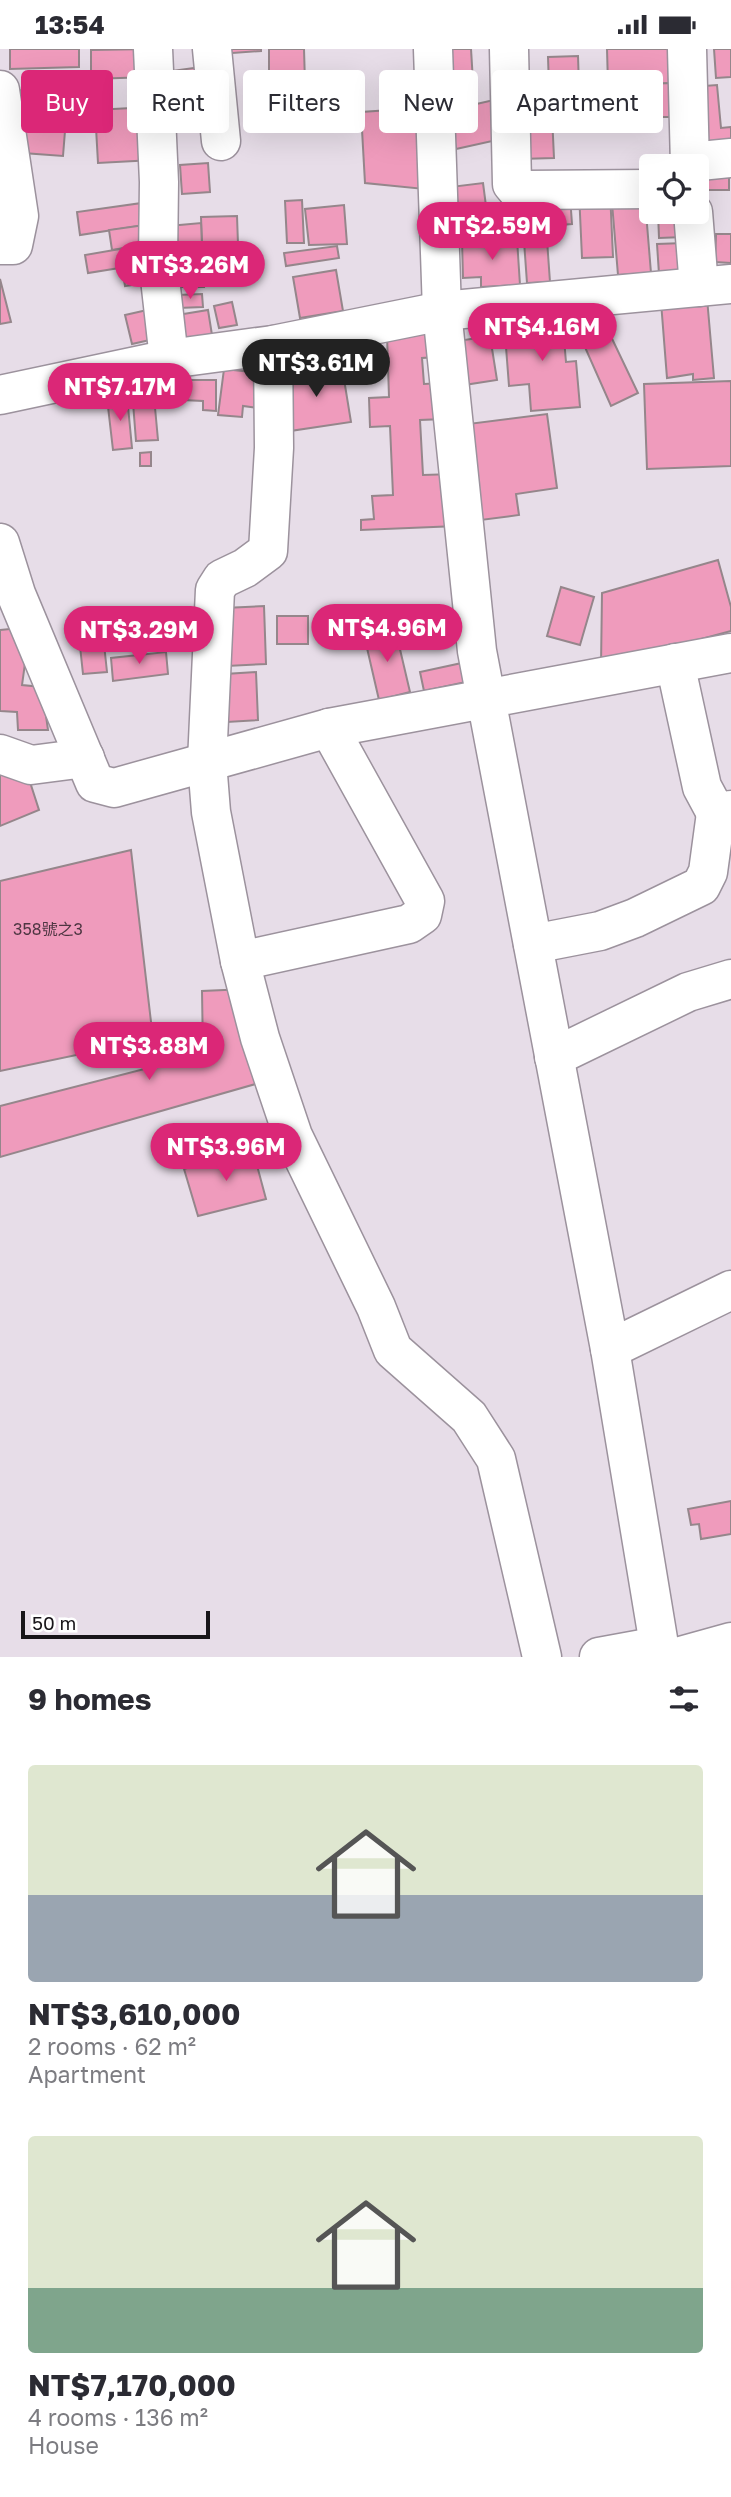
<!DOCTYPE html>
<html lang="en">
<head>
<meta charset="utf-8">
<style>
  :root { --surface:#fff; --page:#f7f7f7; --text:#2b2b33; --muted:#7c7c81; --accent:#db2777 }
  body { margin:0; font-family:"Golos Text","Noto Sans TC",sans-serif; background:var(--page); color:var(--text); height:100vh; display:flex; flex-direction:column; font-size:26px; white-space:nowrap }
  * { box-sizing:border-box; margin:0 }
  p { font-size:23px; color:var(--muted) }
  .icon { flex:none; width:38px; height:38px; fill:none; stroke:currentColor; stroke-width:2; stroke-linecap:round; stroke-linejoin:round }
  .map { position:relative; height:1608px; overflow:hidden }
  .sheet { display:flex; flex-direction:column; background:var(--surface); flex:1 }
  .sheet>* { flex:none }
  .hud { position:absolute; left:21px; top:21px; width:690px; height:63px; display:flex; gap:14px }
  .fabs { position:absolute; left:639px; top:105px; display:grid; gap:14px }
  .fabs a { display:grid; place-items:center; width:70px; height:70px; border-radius:7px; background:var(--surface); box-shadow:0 7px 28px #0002; font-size:35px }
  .scale { position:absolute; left:21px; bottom:18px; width:189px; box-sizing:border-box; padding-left:7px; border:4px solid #181519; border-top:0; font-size:19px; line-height:24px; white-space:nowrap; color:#181519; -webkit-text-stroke:5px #fff; paint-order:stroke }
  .price { position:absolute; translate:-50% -60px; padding:0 16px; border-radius:24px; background:var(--accent); color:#fff; font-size:23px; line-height:46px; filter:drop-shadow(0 2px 4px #0008) }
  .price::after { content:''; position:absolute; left:50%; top:42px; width:21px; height:16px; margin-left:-10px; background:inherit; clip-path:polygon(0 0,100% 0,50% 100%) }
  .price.on { background:#222; color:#fff }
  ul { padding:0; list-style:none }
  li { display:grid; align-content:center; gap:14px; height:371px; padding:0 28px }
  li span { display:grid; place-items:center; height:217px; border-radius:7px; color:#555 }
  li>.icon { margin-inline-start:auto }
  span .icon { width:126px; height:126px; fill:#fffc; stroke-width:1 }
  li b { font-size:30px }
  h2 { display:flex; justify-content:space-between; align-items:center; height:84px; padding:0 28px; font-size:30px }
  .tag { padding:0 24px; border-radius:7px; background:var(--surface); box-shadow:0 7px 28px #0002; font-size:24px; line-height:63px }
  .tag.on { background:var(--accent); color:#fff }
  .status { display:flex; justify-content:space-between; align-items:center; height:49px; padding:0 35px; background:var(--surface); direction:ltr }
  .status svg { height:19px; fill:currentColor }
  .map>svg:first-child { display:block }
  .building { fill:#ef9bbc; stroke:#95868b; stroke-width:2 }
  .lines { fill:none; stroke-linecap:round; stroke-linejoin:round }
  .minor-casing { stroke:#9c929d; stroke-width:41 }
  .minor { stroke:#fff; stroke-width:38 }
  .labels { text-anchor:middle; stroke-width:6; stroke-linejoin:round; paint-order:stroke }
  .number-label { font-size:16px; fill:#4e3642 }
</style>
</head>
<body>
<div class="status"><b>13:54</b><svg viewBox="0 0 49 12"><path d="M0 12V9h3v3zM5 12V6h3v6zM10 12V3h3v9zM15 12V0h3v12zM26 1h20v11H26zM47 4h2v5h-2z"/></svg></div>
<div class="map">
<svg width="731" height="1608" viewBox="0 0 731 1608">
  <rect width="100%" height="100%" fill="#e7dde8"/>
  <g class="building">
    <path d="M10,0h69v18l-69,2z"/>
    <path d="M150,0l-1,28 -58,2v-29z"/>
    <path d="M218,0h43v2l-42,3z"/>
    <path d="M269,0h35l1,34 -36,1z"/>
    <path d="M441,0h30l3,49h-31z"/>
    <path d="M607,0h74l-1,34 -72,2z"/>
    <path d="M714,0h17v28l-15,1z"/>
    <path d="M578,7l1,30 -30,1 -1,-30z"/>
    <path d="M231,14l3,42 -67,6 -3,-39z"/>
    <path d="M680,34v34h-51v-33z"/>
    <path d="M717,36l4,43 10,-1v14l-35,2 -5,-56z"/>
    <path d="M306,38l51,1 -1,28 -51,-2z"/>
    <path d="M42,39l3,41 20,2 -2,25 -40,-3 -8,-62z"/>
    <path d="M551,45l3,64 -34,1 -3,-63z"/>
    <path d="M507,48l-1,41 -50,11 -6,-39z"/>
    <path d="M150,58l3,53 -55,3 -3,-53z"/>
    <path d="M420,59l4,81 -59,-6 -4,-71z"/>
    <path d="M208,114l2,29 -28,2 -2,-29z"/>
    <rect x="698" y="118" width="31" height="23"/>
    <path d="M483,134l3,23 29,-4 1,15 -69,8 -5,-37z"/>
    <path d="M610,142l3,66 -31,1 -3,-66z"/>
    <path d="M570,147l2,28 -26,2 4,56 -23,1 -6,-84z"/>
    <path d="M302,151l2,43h-17l-2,-42z"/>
    <path d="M645,151l6,73 -33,2 -6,-72z"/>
    <path d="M149,153l3,22 -72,11 -3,-23z"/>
    <path d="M344,156l3,39 -38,1 -4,-36z"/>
    <path d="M658,163h25l1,25 -25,1z"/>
    <path d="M237,167l1,28 -36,1 -1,-28z"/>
    <path d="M201,174l3,64h-33l-2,-61z"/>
    <path d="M152,175l3,19 -43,7 -3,-20z"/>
    <path d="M716,185h15v29l-16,-1z"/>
    <path d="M517,190l3,46 -39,2v-10l-18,1 -1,-37z"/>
    <path d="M155,194l2,19 -69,11 -3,-18z"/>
    <path d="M684,194l2,30 -27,1 -2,-30z"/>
    <path d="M337,197l2,12 -53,8 -2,-13z"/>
    <path d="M157,213l3,19 -35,5 -3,-19z"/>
    <path d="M336,221l7,41 -43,7 -7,-41z"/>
    <path d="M0,230l11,43 -11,2z"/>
    <path d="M202,245l1,13 -25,1 -1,-13z"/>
    <path d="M707,249l7,80 -21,2v-6l-26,4 -6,-76z"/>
    <path d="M232,253l5,23 -18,3 -5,-22z"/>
    <path d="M156,259l7,29 -31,7 -7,-29z"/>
    <path d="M208,261l4,25 -37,6 -4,-25z"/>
    <path d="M562,267l4,46 10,-1 4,46 -49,4 -2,-27 -20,2 -5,-65z"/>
    <path d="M605,275l33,69 -27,13 -31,-70z"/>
    <path d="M437,284l1,24 -16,1 2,26 18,-1 2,36 -24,1 3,55 31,-1 3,52 -96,4v-10l13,-1 -2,-23 21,-1 -3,-69 -20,1 -1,-29 20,-1 -2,-62z"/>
    <path d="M490,287l7,44 -33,5 -6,-44z"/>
    <path d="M342,318l9,55 -61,9 -9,-54z"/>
    <path d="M224,320l46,5 -5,35 -22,-3 -1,11 -24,-2z"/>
    <path d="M152,326l6,65 -22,1 -5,-64z"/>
    <path d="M183,331h33v31l-13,-1v-9l-20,-1z"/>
    <path d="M731,332v85l-84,3 -3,-85z"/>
    <path d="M127,347l5,52 -19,2 -6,-52z"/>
    <path d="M547,365l10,74 -41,6 3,21 -38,5 -13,-96z"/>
    <path d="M151,403v14h-11v-13z"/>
    <path d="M718,511l13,47v24l-130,35 1,-73z"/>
    <path d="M561,538l33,10 -14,48 -33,-9z"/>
    <path d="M264,557l2,58 -39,2 -3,-58z"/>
    <path d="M179,558l2,22 -30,2 -1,-22z"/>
    <path d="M133,562l2,20 -26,3 -2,-20z"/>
    <path d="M101,567l6,56 -24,2 -6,-56z"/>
    <rect x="277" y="567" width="31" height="28"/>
    <path d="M30,578l-8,58 20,2 6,43h-30l-1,-18 -17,-1v-81z"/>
    <path d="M395,579l15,64 -31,8 -15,-65z"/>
    <path d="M166,603l2,22 -55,7 -2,-23z"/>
    <path d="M471,612l4,19 -51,11 -4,-19z"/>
    <path d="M256,623l2,48 -31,2 -2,-48z"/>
    <path d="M20,702l19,59 -39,16v-71z"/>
    <path d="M131,801l22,189 -153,32v-190z"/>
    <path d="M247,940l26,90 -273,78v-51l203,-52 -1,-63z"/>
    <path d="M252,1098l14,52 -68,17 -14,-47z"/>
    <path d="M731,1452v33l-30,5 -2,-15 -8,1 -3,-16z"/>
  </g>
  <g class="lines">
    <defs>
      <g id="minor">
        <path d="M153,0l6,133 -1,79 11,98"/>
        <path d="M212,0l9,92"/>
        <path d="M433,0l9,262 35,340 133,698 51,308"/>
        <path d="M509,0l3,135 5,6h8l126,-1"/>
        <path d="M687,0l3,117"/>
        <path d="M0,41l19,126 -6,29h-13"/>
        <path d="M690,113l41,-4"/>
        <path d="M693,163l6,75"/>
        <path d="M273,296l1,103 -6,103 -23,17 -23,11 -7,11 -8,172 4,50 29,149 20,77 33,98 83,171 17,43 76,67 27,42 46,198"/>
        <path d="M0,346l169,-36 104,-14 169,-34 289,-27"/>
        <path d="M0,494l16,51 79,189 19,5 215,-60 402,-75"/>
        <path d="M675,614l27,124 14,26 15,-3"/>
        <path d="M0,705l31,11 54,-7"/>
        <path d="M533,895l67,-13 35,-13 66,-32 7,-14 8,-59"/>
        <path d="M240,912l169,-37 13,-9 3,-14 -96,-173"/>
        <path d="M554,1008l134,-65 43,-13"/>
        <path d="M610,1300l121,-59"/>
        <path d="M599,1608l60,-11"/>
        <path d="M677,1608l54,-15"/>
      </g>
    </defs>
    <use href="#minor" class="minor-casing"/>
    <use href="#minor" class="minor"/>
  </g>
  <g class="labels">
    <g class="number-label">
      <text x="48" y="886">358號之3</text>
    </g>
  </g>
</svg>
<div class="fabs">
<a><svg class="icon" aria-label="locate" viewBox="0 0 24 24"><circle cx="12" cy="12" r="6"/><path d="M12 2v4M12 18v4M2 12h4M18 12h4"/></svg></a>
</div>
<div class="scale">50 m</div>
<b class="price" style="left:492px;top:213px">NT$2.59M</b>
<b class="price" style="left:190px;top:252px">NT$3.26M</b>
<b class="price" style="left:542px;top:314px">NT$4.16M</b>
<b class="price on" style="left:316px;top:350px">NT$3.61M</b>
<b class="price" style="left:120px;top:374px">NT$7.17M</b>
<b class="price" style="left:387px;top:615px">NT$4.96M</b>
<b class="price" style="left:139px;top:617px">NT$3.29M</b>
<b class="price" style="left:149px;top:1033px">NT$3.88M</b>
<b class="price" style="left:226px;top:1134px">NT$3.96M</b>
<div class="hud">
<a class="tag on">Buy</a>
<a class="tag">Rent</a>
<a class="tag">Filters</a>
<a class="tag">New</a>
<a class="tag">Apartment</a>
</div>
</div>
<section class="sheet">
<h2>9 homes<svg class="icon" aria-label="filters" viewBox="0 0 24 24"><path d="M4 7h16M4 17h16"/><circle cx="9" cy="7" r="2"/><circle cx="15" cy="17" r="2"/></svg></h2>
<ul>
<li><span style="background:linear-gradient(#dfe7d0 60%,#9aa5b1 0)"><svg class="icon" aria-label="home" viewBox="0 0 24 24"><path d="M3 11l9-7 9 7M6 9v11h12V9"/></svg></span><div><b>NT$3,610,000</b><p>2 rooms · 62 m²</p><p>Apartment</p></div></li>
<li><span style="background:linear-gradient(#dfe7d0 70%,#7fa58c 0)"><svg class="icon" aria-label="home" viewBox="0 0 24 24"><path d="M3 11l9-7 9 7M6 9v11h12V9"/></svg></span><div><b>NT$7,170,000</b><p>4 rooms · 136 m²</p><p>House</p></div></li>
</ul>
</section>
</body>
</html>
